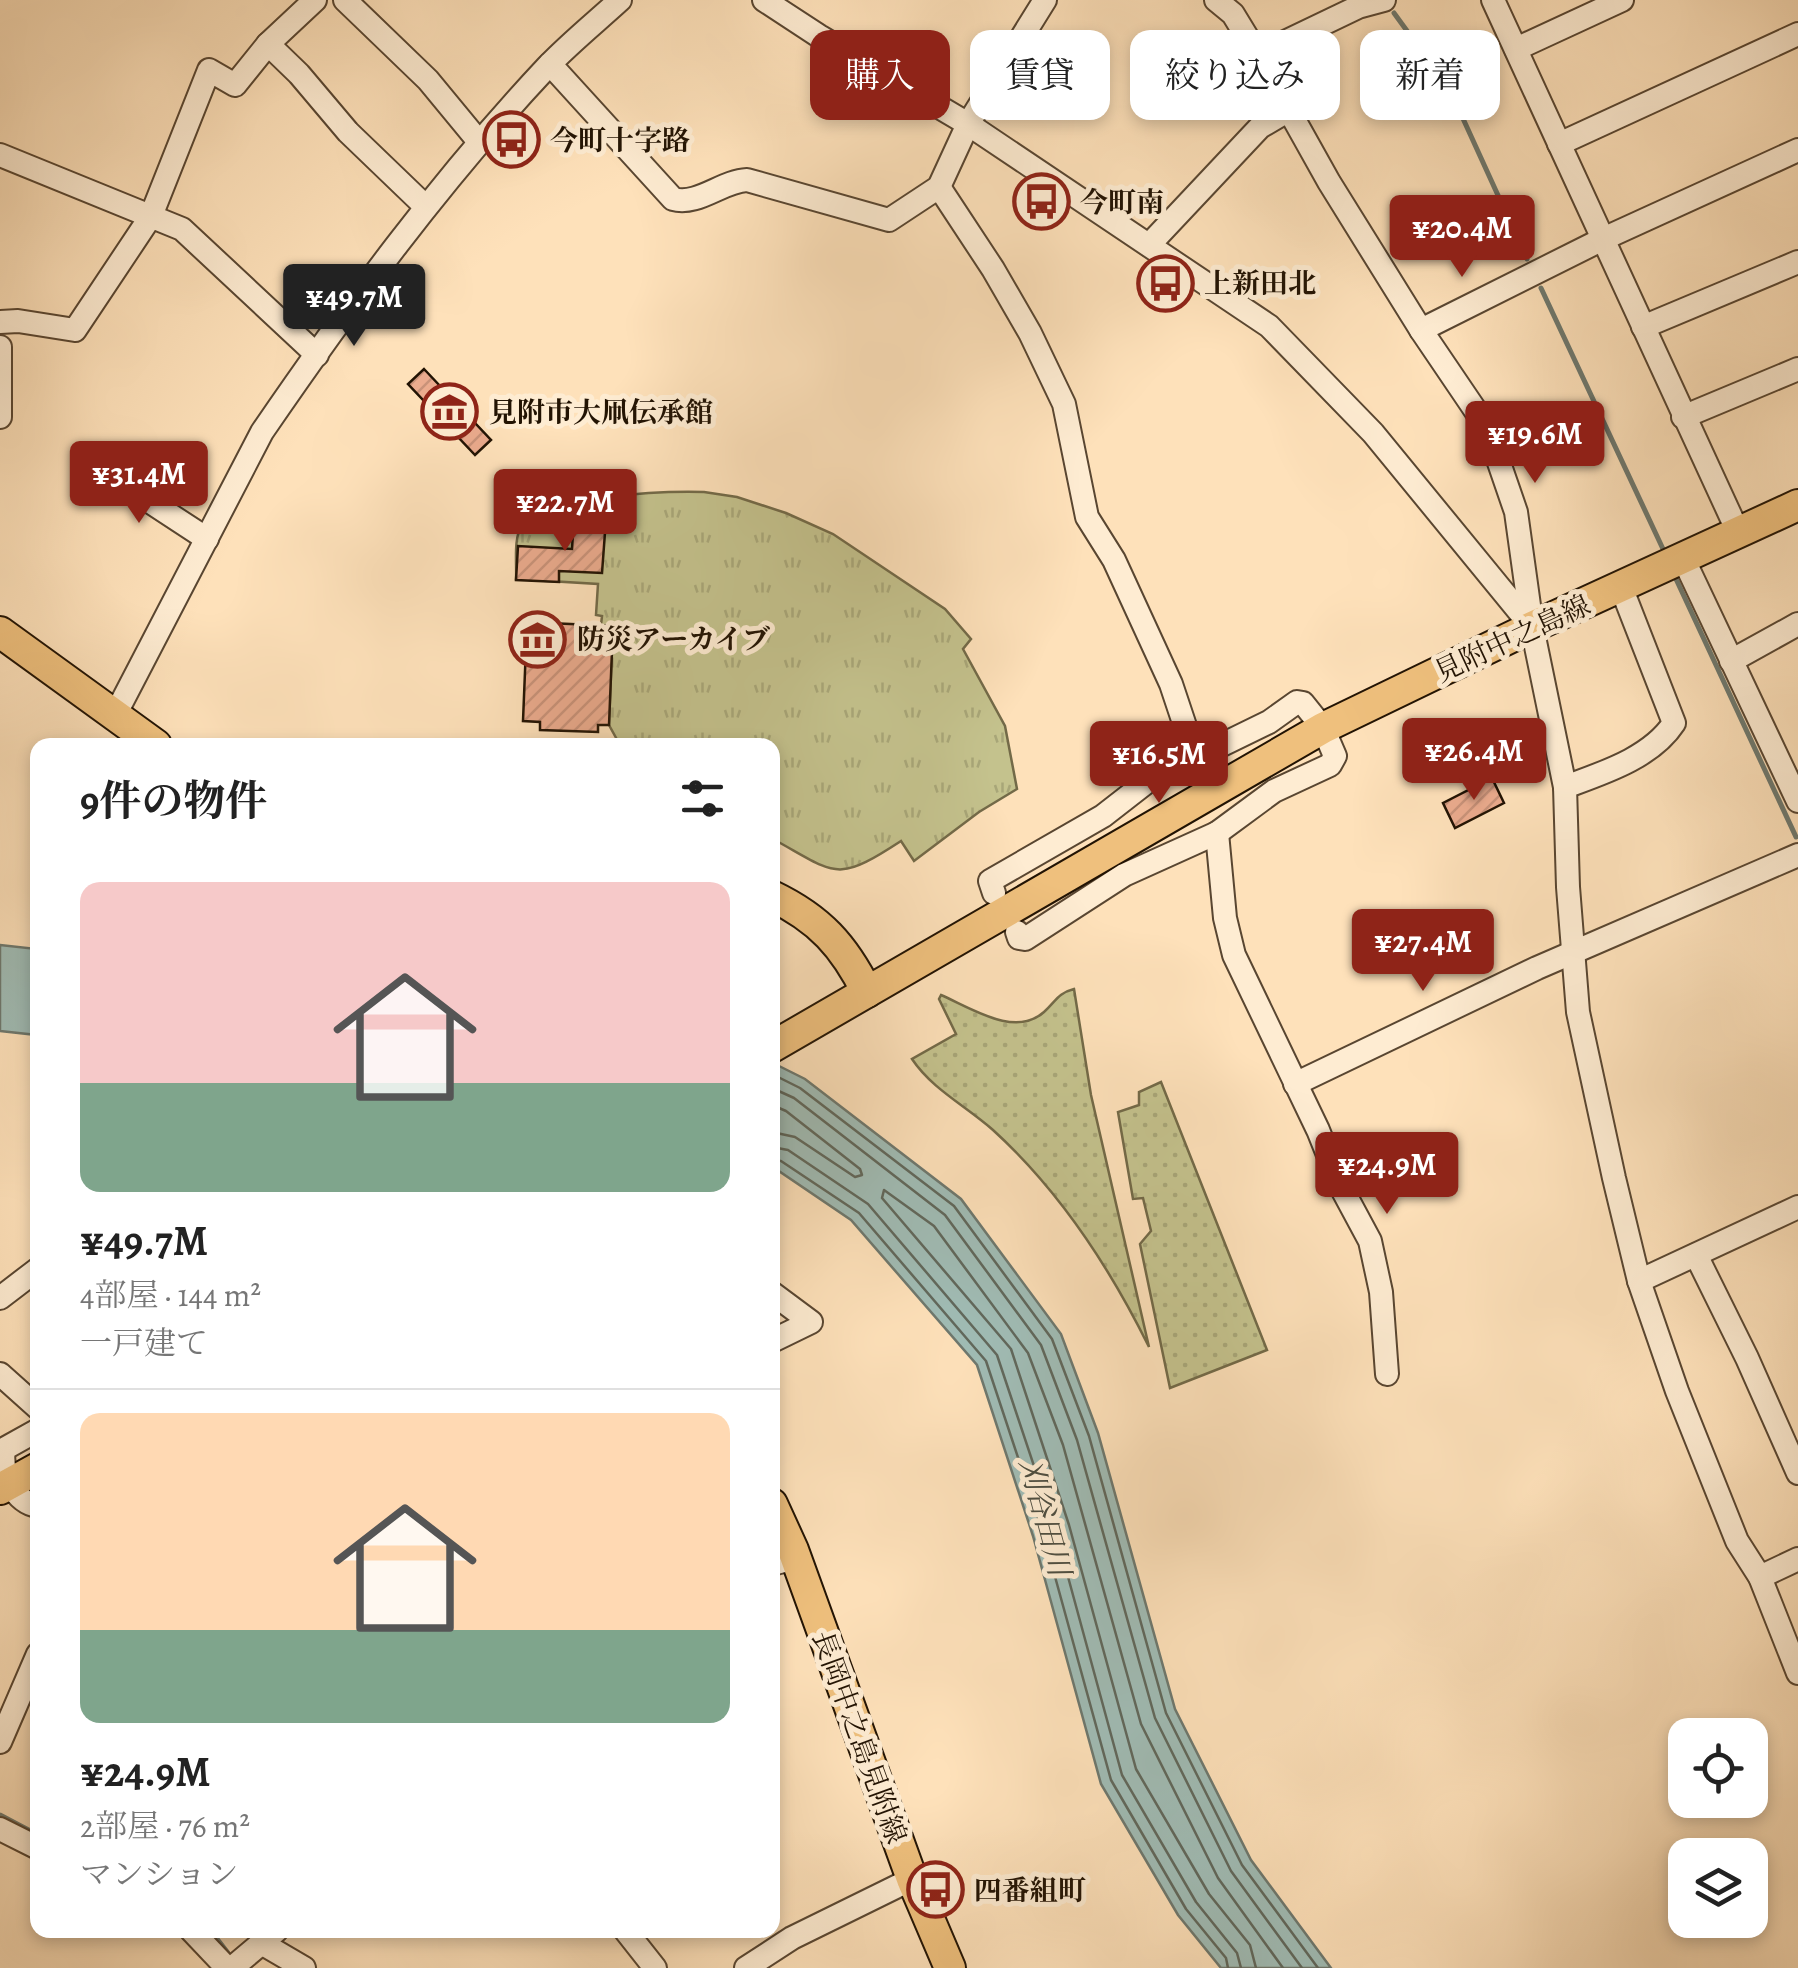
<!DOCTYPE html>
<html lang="ja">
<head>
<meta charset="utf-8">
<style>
  :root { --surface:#fff; --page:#f2f2f2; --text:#222; --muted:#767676; --line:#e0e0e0; --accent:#8f2418 }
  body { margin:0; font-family:Alegreya,"Noto Serif JP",serif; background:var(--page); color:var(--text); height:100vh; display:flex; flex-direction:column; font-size:38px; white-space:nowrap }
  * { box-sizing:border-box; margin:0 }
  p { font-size:32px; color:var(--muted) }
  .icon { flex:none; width:55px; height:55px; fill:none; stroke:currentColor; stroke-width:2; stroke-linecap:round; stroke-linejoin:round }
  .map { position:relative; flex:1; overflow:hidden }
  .details { position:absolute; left:30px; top:738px; width:750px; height:1200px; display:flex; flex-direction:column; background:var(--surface); border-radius:20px; box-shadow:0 5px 15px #0003 }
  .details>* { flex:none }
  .banner { position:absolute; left:810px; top:30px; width:838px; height:90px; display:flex; gap:20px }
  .buttons { position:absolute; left:1668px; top:1718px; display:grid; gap:20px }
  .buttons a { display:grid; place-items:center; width:100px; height:100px; border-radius:20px; background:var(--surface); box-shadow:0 5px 15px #0003; font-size:50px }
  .price { position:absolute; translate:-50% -85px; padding:0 22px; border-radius:10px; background:var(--accent); color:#fff; font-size:32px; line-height:65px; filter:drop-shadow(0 2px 5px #0008) }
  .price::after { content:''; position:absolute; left:50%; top:60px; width:30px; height:22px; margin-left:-15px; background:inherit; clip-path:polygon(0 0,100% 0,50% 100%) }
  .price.on { background:#222; color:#fff }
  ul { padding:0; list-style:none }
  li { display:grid; align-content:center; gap:20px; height:530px; padding:0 50px }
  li+li { border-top:2px solid var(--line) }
  li span { display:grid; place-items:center; height:310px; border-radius:20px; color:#555 }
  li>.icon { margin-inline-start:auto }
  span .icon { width:180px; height:180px; fill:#fffc; stroke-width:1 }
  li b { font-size:42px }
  h2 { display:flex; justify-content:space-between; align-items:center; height:120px; padding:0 50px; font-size:42px }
  .chip { padding:0 35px; border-radius:20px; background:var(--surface); box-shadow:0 5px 15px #0003; font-size:35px; line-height:90px }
  .chip.on { background:var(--accent); color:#fff }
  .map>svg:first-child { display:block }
  .grass { fill:url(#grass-dots); stroke:#736a48; stroke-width:2.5 }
  .park { fill:url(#park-tufts); stroke:#736a48; stroke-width:2.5 }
  .water { fill:#a0bcb5; stroke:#6e786e; stroke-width:2.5 }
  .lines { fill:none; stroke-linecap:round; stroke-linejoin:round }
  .shore { stroke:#61685c; stroke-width:2.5 }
  .stream { stroke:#6e786e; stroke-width:5 }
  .building { fill:url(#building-hatch); stroke:#221303; stroke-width:2.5 }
  .minor-casing { stroke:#594631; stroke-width:26 }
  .major-casing { stroke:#221303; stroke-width:34 }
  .minor { stroke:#feecd2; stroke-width:22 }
  .major { stroke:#efc07d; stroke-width:30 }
  .labels { text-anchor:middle; stroke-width:10; stroke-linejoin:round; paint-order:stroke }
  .poi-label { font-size:28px; font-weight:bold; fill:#221303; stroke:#feecd2; text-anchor:start }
  .street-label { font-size:28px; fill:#221303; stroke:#feecd2 }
  .water-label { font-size:30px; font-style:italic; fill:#4e4e41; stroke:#feecd2 }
</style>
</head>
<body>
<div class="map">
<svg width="1798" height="1968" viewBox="0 0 1798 1968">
  <defs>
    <pattern id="grass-dots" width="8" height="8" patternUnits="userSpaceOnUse" patternTransform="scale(2.5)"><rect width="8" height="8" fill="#c4c28d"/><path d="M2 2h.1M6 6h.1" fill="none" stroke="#a8a678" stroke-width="1.8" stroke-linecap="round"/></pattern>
    <pattern id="park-tufts" width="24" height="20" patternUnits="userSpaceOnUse" patternTransform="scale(2.5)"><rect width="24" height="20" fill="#c4c28d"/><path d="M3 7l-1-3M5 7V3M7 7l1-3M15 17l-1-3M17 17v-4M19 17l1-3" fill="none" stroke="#a8a678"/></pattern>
    <pattern id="building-hatch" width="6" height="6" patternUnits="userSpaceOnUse" patternTransform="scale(2.5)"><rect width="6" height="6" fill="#ebab8e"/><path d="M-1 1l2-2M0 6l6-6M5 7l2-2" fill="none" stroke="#c99279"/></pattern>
  </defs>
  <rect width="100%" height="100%" fill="#fee1ba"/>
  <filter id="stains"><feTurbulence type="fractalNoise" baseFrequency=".002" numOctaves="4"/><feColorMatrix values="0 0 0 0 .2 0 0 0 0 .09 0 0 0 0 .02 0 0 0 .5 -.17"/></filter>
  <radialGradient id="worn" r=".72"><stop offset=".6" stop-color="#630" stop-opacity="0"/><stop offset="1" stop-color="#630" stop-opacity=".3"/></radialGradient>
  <g class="grass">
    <path d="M1074,989l17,106 58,252c-40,-81 -89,-156 -156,-217 -27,-24 -61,-41 -81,-71l44,-25 -17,-35 2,-4c30,13 74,43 103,17 12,-11 14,-19 30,-23z"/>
    <path d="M1161,1082l106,268 -97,38 -30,-144 11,-13 -8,-33 -10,1 -15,-87 21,-7v-13z"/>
  </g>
  <path class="park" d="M704,492l33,5 49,16 47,21 112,75 26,30 -8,10 42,77 12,63 -38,23 -65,49 -13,-20c-66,43 -64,33 -128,-2l-1,-94h-152l-11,-20 4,-99 -12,-1 1,-9 -6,-1 2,-31 -82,-5c1,-14 -3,-42 6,-53 22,-31 145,-35 182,-34z"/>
  <g class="water">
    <path d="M0,945l37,4v86l-37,-4z"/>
    <path d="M773,1063l32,16 156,120 100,135 37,99 77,276 76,151 80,108h-110l-43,-53 -77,-131 -68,-248 -56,-171 -126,-145 -78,-53z"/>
  </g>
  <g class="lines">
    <g class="shore">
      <path d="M772,1074l28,14 154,118 98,133 37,97 77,277 76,152 76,103"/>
      <path d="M772,1088l22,10 151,117 96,130 36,95 78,278 76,153 71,97"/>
      <path d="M772,1105l14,6 74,58 2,6 -7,2 -60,-40 -23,-5"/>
      <path d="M772,1147l16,3 80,54 129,151 58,174 67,246 74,127 41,51 4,15"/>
      <path d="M772,1160l9,1 78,52 127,148 57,172 68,247 75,129 40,49 2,10"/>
      <path d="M1256,1968l-6,-23 -41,-51 -73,-125 -67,-244 -58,-176 -129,-151 2,-8 50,36 94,127 35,92 78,279 77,154 65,90"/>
    </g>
    <g class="stream">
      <path d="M1394,13l56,77 77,169"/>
      <path d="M1541,288l122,261"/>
      <path d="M1676,579l120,258"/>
      <path d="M0,1815l38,20"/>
      <path d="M210,1930l18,23"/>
    </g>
  </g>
  <g class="building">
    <path d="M424,369l67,71 -16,15 -67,-71z"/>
    <path d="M574,517l32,2 -4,54 -43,-2v11l-43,-2 2,-34 54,3z"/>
    <path d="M527,622l86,4 -4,99h-11v7l-58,-2v-8l-17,-1z"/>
    <path d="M1492,778l12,25 -49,25 -12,-25z"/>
  </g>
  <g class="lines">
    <defs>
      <g id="minor">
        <path d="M345,0l83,80 52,63"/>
        <path d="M764,0l55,36 149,88 301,202 104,107 159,194"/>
        <path d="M1216,0l17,14 25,41 71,127 92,148 61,90 13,31 21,61 16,115 33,160 3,100 10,125 36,166 25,103 38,110 60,150 23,36 38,96"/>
        <path d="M1493,0l245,532"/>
        <path d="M268,44l31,30 49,58 78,75"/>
        <path d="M1516,49l106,-49"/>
        <path d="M1258,55l100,-48 26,-7"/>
        <path d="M550,64l123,135c25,7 49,-18 74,-19l142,40 50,-33 29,-63 77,-124"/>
        <path d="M1559,144l239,-110"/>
        <path d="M0,155l182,74 135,126"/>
        <path d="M939,187l54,82 37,64 34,71 23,113 27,43 57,124 24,72"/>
        <path d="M1149,245l111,-118 29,-17"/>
        <path d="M0,322l18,-1 57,9 76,-114 58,-146 26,15 33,-41 47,-44"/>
        <path d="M1643,327l155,-65"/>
        <path d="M1421,330l182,-91 195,-89"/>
        <path d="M0,347v70"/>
        <path d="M1683,417l115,-48"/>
        <path d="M100,469l107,70"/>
        <path d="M1683,558l115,243"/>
        <path d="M1731,661l67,-37"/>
        <path d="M115,715l147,-283c87,-127 179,-252 285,-365 23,-24 49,-45 73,-67"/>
        <path d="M1565,787c38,-14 86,-29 109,-64l-53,-136"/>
        <path d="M1217,833l8,85 9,37 84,175 23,57 29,54 11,51 6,82"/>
        <path d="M994,893l-4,-12 113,-65 45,-35 121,-59 28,-20 6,1 20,25 12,28 -5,9 -56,26 -57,42 -93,42 -99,64 -6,-1 -2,-6"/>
        <path d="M1295,1084l242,-116 261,-113"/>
        <path d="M1696,1255l51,103 51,115"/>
        <path d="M1639,1281l159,-74"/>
        <path d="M772,1293l39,29 -39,19"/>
        <path d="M0,1298l38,-29"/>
        <path d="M0,1374l38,34"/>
        <path d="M38,1430l-34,19c-4,23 11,54 34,57"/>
        <path d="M772,1564l23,-6"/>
        <path d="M1760,1577l38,-18"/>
        <path d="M0,1742l38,-88"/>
        <path d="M0,1829l38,19"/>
        <path d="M191,1930l36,38"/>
        <path d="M625,1930l30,38"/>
        <path d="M263,1944l41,24"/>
        <path d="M232,1968l45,-38"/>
        <path d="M746,1968l46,-30 120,-59"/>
      </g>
      <g id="major">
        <path d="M0,632l156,113"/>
        <path d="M772,896c48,23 72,50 95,96"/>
        <path d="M772,1047l551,-319 209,-101 266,-122"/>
        <path d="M0,1489l38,-21"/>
        <path d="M772,1504l21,46 119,329 38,89"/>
      </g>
    </defs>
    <use href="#minor" class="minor-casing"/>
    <use href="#major" class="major-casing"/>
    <use href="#minor" class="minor"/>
    <use href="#major" class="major"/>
  </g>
  <defs>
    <symbol id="bus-ring" viewBox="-11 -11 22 22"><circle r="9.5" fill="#feecd2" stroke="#8f2418" stroke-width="1.5"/><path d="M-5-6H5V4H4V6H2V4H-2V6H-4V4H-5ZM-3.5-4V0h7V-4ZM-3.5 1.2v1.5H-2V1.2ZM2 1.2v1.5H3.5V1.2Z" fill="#8f2418"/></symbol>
    <symbol id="museum-ring" viewBox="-11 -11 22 22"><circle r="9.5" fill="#feecd2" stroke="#8f2418" stroke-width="1.5"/><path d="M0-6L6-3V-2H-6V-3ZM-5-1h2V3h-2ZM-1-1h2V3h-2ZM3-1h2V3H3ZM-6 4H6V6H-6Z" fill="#8f2418"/></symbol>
  </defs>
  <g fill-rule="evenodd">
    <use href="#bus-ring" x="480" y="108" width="63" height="63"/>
    <use href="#bus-ring" x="1010" y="170" width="63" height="63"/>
    <use href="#bus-ring" x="1134" y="252" width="63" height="63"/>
    <use href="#museum-ring" x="418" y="380" width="63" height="63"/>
    <use href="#museum-ring" x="506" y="608" width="63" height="63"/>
    <use href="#bus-ring" x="904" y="1858" width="63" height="63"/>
  </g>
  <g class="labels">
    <g class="poi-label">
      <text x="550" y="150">今町十字路</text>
      <text x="1080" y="212">今町南</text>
      <text x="1204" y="293">上新田北</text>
      <text x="489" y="422">見附市大凧伝承館</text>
      <text x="577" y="649">防災アーカイブ</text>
      <text x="974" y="1900">四番組町</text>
    </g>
    <g class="street-label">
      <text transform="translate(1512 638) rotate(-25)" y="10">見附中之島線</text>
      <text transform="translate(860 1737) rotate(70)" y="10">長岡中之島見附線</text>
    </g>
    <g class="water-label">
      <text transform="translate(1045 1517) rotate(75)" y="10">刈谷田川</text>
    </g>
  </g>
  <rect width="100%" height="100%" filter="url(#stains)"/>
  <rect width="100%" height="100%" fill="url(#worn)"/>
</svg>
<div class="buttons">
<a><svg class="icon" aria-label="locate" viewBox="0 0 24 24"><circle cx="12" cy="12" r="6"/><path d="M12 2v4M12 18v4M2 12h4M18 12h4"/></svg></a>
<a><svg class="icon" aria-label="layers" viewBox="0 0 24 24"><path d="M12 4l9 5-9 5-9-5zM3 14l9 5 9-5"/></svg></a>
</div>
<b class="price" style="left:1462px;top:280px">¥20.4M</b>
<b class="price on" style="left:354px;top:349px">¥49.7M</b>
<b class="price" style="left:1535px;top:486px">¥19.6M</b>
<b class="price" style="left:139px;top:526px">¥31.4M</b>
<b class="price" style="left:565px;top:554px">¥22.7M</b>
<b class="price" style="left:1474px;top:803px">¥26.4M</b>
<b class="price" style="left:1159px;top:806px">¥16.5M</b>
<b class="price" style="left:1423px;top:994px">¥27.4M</b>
<b class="price" style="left:1387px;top:1217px">¥24.9M</b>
<div class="banner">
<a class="chip on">購入</a>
<a class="chip">賃貸</a>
<a class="chip">絞り込み</a>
<a class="chip">新着</a>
</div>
<section class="details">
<h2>9件の物件<svg class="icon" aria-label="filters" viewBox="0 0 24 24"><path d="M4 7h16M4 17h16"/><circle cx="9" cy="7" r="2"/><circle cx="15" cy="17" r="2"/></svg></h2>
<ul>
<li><span style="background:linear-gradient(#f6c9c9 65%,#7fa58c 0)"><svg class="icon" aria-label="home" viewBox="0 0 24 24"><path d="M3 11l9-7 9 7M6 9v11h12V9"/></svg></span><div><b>¥49.7M</b><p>4部屋 · 144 m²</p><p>一戸建て</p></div></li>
<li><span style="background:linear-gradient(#ffd9b3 70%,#7fa58c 0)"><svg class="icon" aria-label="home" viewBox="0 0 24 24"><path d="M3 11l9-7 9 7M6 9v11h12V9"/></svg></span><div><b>¥24.9M</b><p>2部屋 · 76 m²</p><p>マンション</p></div></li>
</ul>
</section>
</div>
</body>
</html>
